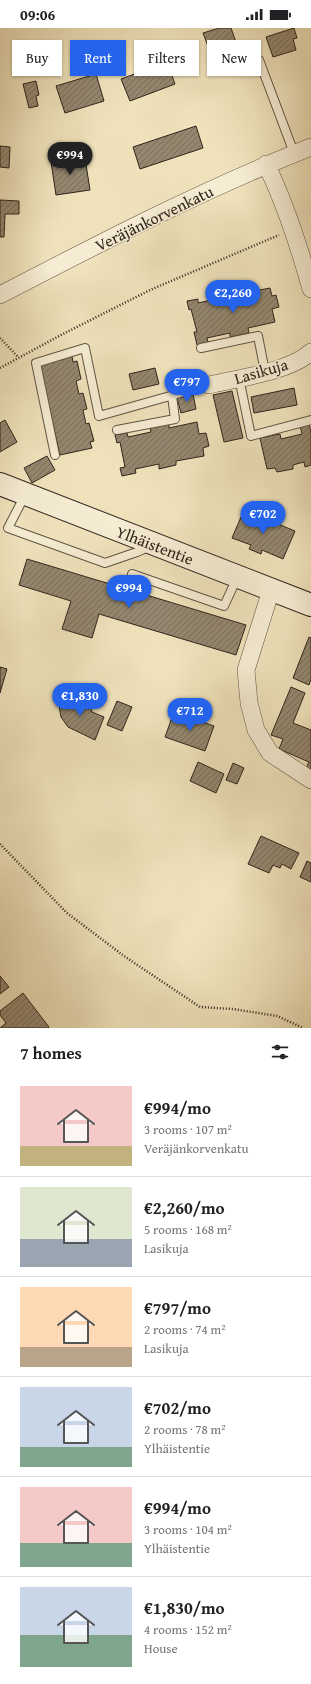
<!DOCTYPE html>
<html lang="en">
<head>
<meta charset="utf-8">
<style>
  :root { --surface:#fff; --page:#f6f6f6; --text:#202124; --muted:#757577; --line:#e0e0e0; --accent:#2563eb }
  body { margin:0; font-family:"Gentium Book Plus",serif; background:var(--page); color:var(--text); height:100vh; display:flex; flex-direction:column; font-size:15px; white-space:nowrap }
  * { box-sizing:border-box; margin:0 }
  p { font-size:13px; color:var(--muted) }
  .icon { flex:none; width:22px; height:22px; fill:none; stroke:currentColor; stroke-width:2; stroke-linecap:round; stroke-linejoin:round }
  .map { position:relative; height:1000px; overflow:hidden }
  .drawer { display:flex; flex-direction:column; background:var(--surface); flex:1 }
  .drawer>* { flex:none }
  .top-card { position:absolute; left:12px; top:12px; width:287px; height:36px; display:flex; gap:8px }
  .price { position:absolute; translate:-50% -34px; padding:0 9px; border-radius:14px; background:var(--accent); color:#fff; font-size:13px; line-height:26px; filter:drop-shadow(0 1px 2px #0008) }
  .price::after { content:''; position:absolute; left:50%; top:24px; width:12px; height:9px; margin-left:-6px; background:inherit; clip-path:polygon(0 0,100% 0,50% 100%) }
  .price.active { background:#222; color:#fff }
  ul { padding:0; list-style:none }
  li { display:flex; align-items:center; gap:12px; height:100px; padding:0 20px }
  li+li { border-top:1px solid var(--line) }
  li span { display:grid; place-items:center; flex:none; width:112px; height:80px; border-radius:0px; color:#555 }
  li>.icon { margin-inline-start:auto }
  span .icon { width:48px; height:48px; fill:#fffc; stroke-width:1 }
  li b { font-size:17px }
  h2 { display:flex; justify-content:space-between; align-items:center; height:48px; padding:0 20px; font-size:17px }
  .pill { padding:0 14px; border-radius:0px; background:var(--surface); box-shadow:0 1px 3px #0004; font-size:14px; line-height:36px }
  .pill.active { background:var(--accent); color:#fff }
  .status { display:flex; justify-content:space-between; align-items:center; height:28px; padding:0 20px; background:var(--surface); direction:ltr }
  .status svg { height:11px; fill:currentColor }
  .map>svg:first-child { display:block }
  .building { fill:url(#building-hatch); stroke:#30241d }
  .lines { fill:none; stroke-linecap:round; stroke-linejoin:round }
  .lane-casing { stroke:#605444; stroke-width:10 }
  .street-casing { stroke:#605444; stroke-width:18 }
  .secondary-casing { stroke:#30241d; stroke-width:24 }
  .path { stroke:#30241d; stroke-width:2.5; stroke-dasharray:1 2; stroke-linecap:butt }
  .lane { stroke:#f5ecd3; stroke-width:8 }
  .street { stroke:#f5ecd3; stroke-width:17 }
  .secondary { stroke:#f5ecd3; stroke-width:22 }
  .labels { text-anchor:middle; stroke-width:3.5; stroke-linejoin:round; paint-order:stroke }
  .street-label { font-size:16px; fill:#30241d; stroke:#f5ecd3 }
</style>
</head>
<body>
<div class="status"><b>09:06</b><svg viewBox="0 0 49 12"><path d="M0 12V9h3v3zM5 12V6h3v6zM10 12V3h3v9zM15 12V0h3v12zM26 1h20v11H26zM47 4h2v5h-2z"/></svg></div>
<div class="map">
<svg width="311" height="1000" viewBox="0 0 311 1000">
  <defs>
    <pattern id="building-hatch" width="6" height="6" patternUnits="userSpaceOnUse"><rect width="6" height="6" fill="#93876f"/><path d="M-1 1l2-2M0 6l6-6M5 7l2-2" fill="none" stroke="#786e5b"/></pattern>
  </defs>
  <rect width="100%" height="100%" fill="#efe2bb"/>
  <filter id="stains"><feTurbulence type="fractalNoise" baseFrequency=".005" numOctaves="4"/><feColorMatrix values="0 0 0 0 .2 0 0 0 0 .09 0 0 0 0 .02 0 0 0 .5 -.17"/></filter>
  <radialGradient id="worn" r=".72"><stop offset=".6" stop-color="#630" stop-opacity="0"/><stop offset="1" stop-color="#630" stop-opacity=".3"/></radialGradient>
  <g class="building">
    <path d="M219,0h12l7,20 -26,9 -9,-24z"/>
    <path d="M294,0l3,10 -4,1 3,11 -23,7 -7,-20z"/>
    <path d="M167,34l8,22 -45,17 -9,-22z"/>
    <path d="M96,46l8,27 -39,12 -9,-27z"/>
    <path d="M36,53l3,14 -3,1 2,10 -9,2 -6,-24z"/>
    <path d="M196,98l7,22 -63,21 -7,-22z"/>
    <path d="M0,118l10,1 -1,21 -9,-1z"/>
    <path d="M85,130l5,32 -34,5 -5,-33z"/>
    <path d="M0,172l19,1v13h-14l-1,23h-4z"/>
    <path d="M270,260l2,8 4,-1 3,12 -7,2 3,13 -27,6 1,5 -19,4v-4l-23,5 1,4 -11,3 -3,-13h3l-6,-23 -2,1 -2,-9 11,-2v4l27,-6 -1,-3 15,-4v4z"/>
    <path d="M72,328l1,6 4,-1 4,18 -5,2 3,13 4,-1 4,16 -4,1 3,14 3,-1 5,18 -4,1 2,6 -32,7 -21,-92z"/>
    <path d="M155,340l4,16 -26,6 -4,-16z"/>
    <path d="M294,360l3,17 -43,8 -3,-16z"/>
    <path d="M232,363l11,47 -19,4 -11,-47z"/>
    <path d="M193,366l3,15 -15,4 -4,-15z"/>
    <path d="M5,392l12,22 -17,10v-29z"/>
    <path d="M197,394l2,12 7,-1 3,13 -6,2 1,8 -28,5v4l-17,4v-5l-24,5 1,4 -14,3 -2,-8 5,-1 -5,-25 -3,1 -2,-8 12,-2 1,4 23,-5 -1,-4 19,-4v4z"/>
    <path d="M309,396l2,8v33l-6,2 -1,-5 -11,3v4l-16,3 -2,-4 -8,1 -7,-31 20,-4 1,5 21,-5 -2,-8z"/>
    <path d="M47,428l8,14 -23,13 -8,-15z"/>
    <path d="M244,482l51,21 -12,28 -21,-9 -1,4 -12,-5 2,-4 -19,-7z"/>
    <path d="M27,531l219,66 -10,30 -137,-41 -7,24 -30,-9 9,-28 -52,-16z"/>
    <path d="M309,609l2,1v41l-2,6 -16,-7z"/>
    <path d="M0,639l7,2 -7,24z"/>
    <path d="M291,659l14,6 -12,30 18,7v45l-7,-3 5,-10 -30,-13 4,-10 -12,-4z"/>
    <path d="M74,669l1,7 14,-3 3,11 12,5 -9,23 -27,-13 -7,-10 -3,-17z"/>
    <path d="M117,673l15,6 -10,24 -15,-6z"/>
    <path d="M174,684l40,14 -9,25 -40,-14z"/>
    <path d="M198,734l26,12 -8,19 -26,-12z"/>
    <path d="M233,735l11,5 -7,16 -11,-4z"/>
    <path d="M261,808l38,17 -8,16 -9,-5 -2,4 -7,-3 -4,8 -21,-9z"/>
    <path d="M307,833l4,2v19l-11,-5z"/>
    <path d="M0,948l9,11 -9,7z"/>
    <path d="M23,965l26,34 -1,1h-48l6,-5 -6,-8v-4z"/>
  </g>
  <g class="lines">
    <defs>
      <g id="lane">
        <path d="M259,32l35,93"/>
        <path d="M201,320l57,-12 7,36"/>
        <path d="M239,350l12,58 60,-16"/>
        <path d="M117,402l58,-11 -3,-23"/>
        <path d="M55,427l-19,-92 49,-15 14,68 110,-31"/>
        <path d="M25,467l-17,33 97,35 32,-11 13,-6"/>
        <path d="M132,546l92,32 13,-28"/>
      </g>
      <g id="street">
        <path d="M266,136c20,41 33,82 45,125"/>
        <path d="M0,267c102,-53 204,-106 311,-148"/>
        <path d="M209,357c29,-7 80,-13 102,-33"/>
        <path d="M271,562l-25,80 3,33 7,27 14,23 41,27"/>
      </g>
      <path id="secondary" d="M0,456l311,121"/>
    </defs>
    <use href="#lane" class="lane-casing"/>
    <use href="#street" class="street-casing"/>
    <use href="#secondary" class="secondary-casing"/>
    <g class="path">
      <path d="M0,310l18,19"/>
      <path d="M0,340l61,-33 89,-45 129,-55"/>
      <path d="M0,816l67,69 57,43 76,51 33,2 44,7 26,12"/>
    </g>
    <use href="#lane" class="lane"/>
    <use href="#street" class="street"/>
    <use href="#secondary" class="secondary"/>
  </g>
  <g class="labels">
    <g class="street-label">
      <text transform="translate(154 190) rotate(-26)" y="6">Veräjänkorvenkatu</text>
      <text transform="translate(261 343) rotate(-16)" y="6">Lasikuja</text>
      <text transform="translate(155 517) rotate(21)" y="6">Ylhäistentie</text>
    </g>
  </g>
  <rect width="100%" height="100%" filter="url(#stains)"/>
  <rect width="100%" height="100%" fill="url(#worn)"/>
</svg>
<b class="price active" style="left:70px;top:148px">€994</b>
<b class="price" style="left:233px;top:286px">€2,260</b>
<b class="price" style="left:187px;top:375px">€797</b>
<b class="price" style="left:263px;top:507px">€702</b>
<b class="price" style="left:129px;top:581px">€994</b>
<b class="price" style="left:80px;top:689px">€1,830</b>
<b class="price" style="left:190px;top:704px">€712</b>
<div class="top-card">
<a class="pill">Buy</a>
<a class="pill active">Rent</a>
<a class="pill">Filters</a>
<a class="pill">New</a>
</div>
</div>
<section class="drawer">
<h2>7 homes<svg class="icon" aria-label="filters" viewBox="0 0 24 24"><path d="M4 7h16M4 17h16"/><circle cx="9" cy="7" r="2"/><circle cx="15" cy="17" r="2"/></svg></h2>
<ul>
<li><span style="background:linear-gradient(#f6c9c9 75%,#c2b280 0)"><svg class="icon" aria-label="home" viewBox="0 0 24 24"><path d="M3 11l9-7 9 7M6 9v11h12V9"/></svg></span><div><b>€994/mo</b><p>3 rooms · 107 m²</p><p>Veräjänkorvenkatu</p></div></li>
<li><span style="background:linear-gradient(#dfe7d0 65%,#9aa5b1 0)"><svg class="icon" aria-label="home" viewBox="0 0 24 24"><path d="M3 11l9-7 9 7M6 9v11h12V9"/></svg></span><div><b>€2,260/mo</b><p>5 rooms · 168 m²</p><p>Lasikuja</p></div></li>
<li><span style="background:linear-gradient(#ffd9b3 75%,#b9a48a 0)"><svg class="icon" aria-label="home" viewBox="0 0 24 24"><path d="M3 11l9-7 9 7M6 9v11h12V9"/></svg></span><div><b>€797/mo</b><p>2 rooms · 74 m²</p><p>Lasikuja</p></div></li>
<li><span style="background:linear-gradient(#c9d6e8 75%,#7fa58c 0)"><svg class="icon" aria-label="home" viewBox="0 0 24 24"><path d="M3 11l9-7 9 7M6 9v11h12V9"/></svg></span><div><b>€702/mo</b><p>2 rooms · 78 m²</p><p>Ylhäistentie</p></div></li>
<li><span style="background:linear-gradient(#f6c9c9 70%,#7fa58c 0)"><svg class="icon" aria-label="home" viewBox="0 0 24 24"><path d="M3 11l9-7 9 7M6 9v11h12V9"/></svg></span><div><b>€994/mo</b><p>3 rooms · 104 m²</p><p>Ylhäistentie</p></div></li>
<li><span style="background:linear-gradient(#c9d6e8 60%,#7fa58c 0)"><svg class="icon" aria-label="home" viewBox="0 0 24 24"><path d="M3 11l9-7 9 7M6 9v11h12V9"/></svg></span><div><b>€1,830/mo</b><p>4 rooms · 152 m²</p><p>House</p></div></li>
</ul>
</section>
</body>
</html>
